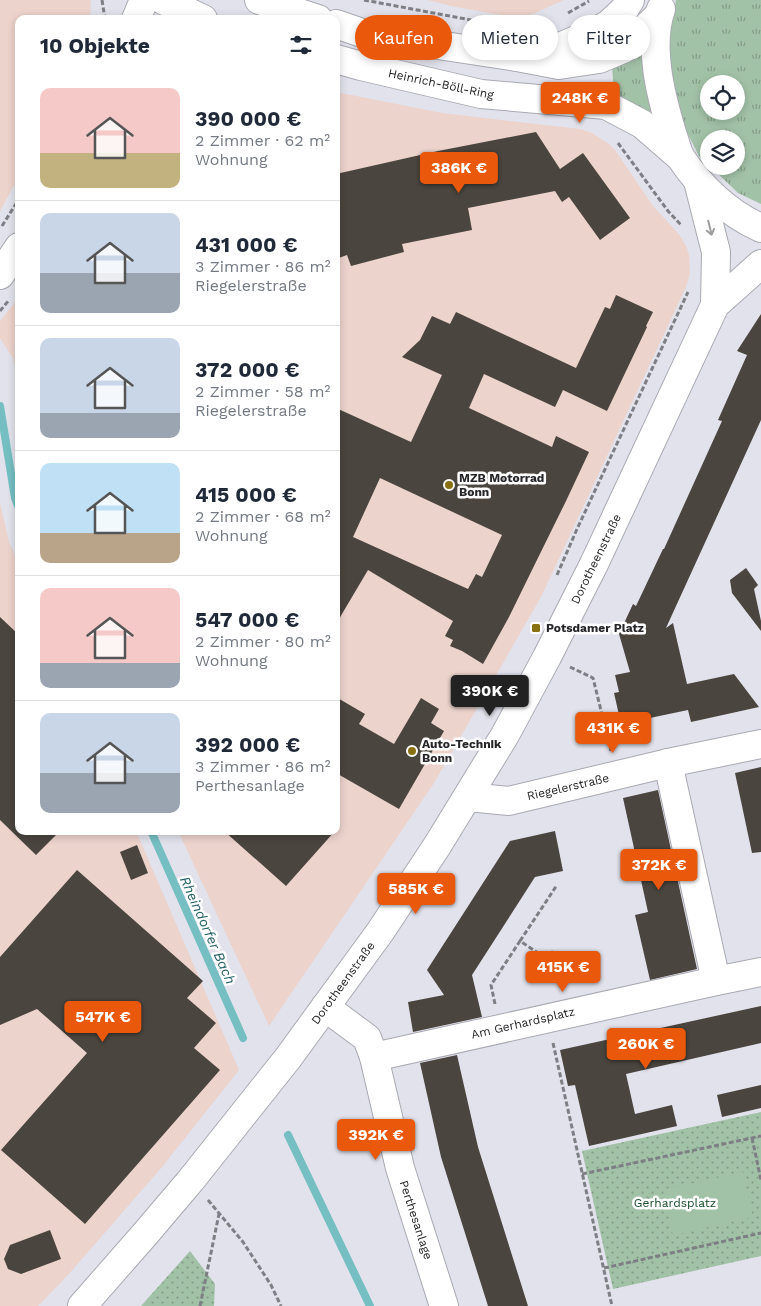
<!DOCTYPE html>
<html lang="de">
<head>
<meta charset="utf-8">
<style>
  :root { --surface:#fff; --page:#f2f2f3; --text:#1f2937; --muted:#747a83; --line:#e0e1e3; --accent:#ea580c }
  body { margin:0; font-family:"Work Sans",sans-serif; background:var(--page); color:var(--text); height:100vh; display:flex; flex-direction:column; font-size:19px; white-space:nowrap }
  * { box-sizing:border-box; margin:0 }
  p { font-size:16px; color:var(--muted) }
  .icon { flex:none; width:28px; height:28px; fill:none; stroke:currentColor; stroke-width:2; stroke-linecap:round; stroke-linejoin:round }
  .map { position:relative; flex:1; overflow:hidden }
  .panel { position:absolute; left:15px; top:15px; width:325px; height:820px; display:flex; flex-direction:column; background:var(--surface); border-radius:10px; box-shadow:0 2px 8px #0003 }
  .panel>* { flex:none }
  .guide { position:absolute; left:355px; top:15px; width:330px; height:45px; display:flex; gap:10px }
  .fabs { position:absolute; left:700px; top:75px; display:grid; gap:10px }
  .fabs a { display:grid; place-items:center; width:45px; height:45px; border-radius:50%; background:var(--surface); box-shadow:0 2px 8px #0003; font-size:25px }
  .price { position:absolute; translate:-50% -42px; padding:0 11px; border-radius:5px; background:var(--accent); color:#fff; font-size:16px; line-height:32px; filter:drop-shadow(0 1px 2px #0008) }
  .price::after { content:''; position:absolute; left:50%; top:30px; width:15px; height:11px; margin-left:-8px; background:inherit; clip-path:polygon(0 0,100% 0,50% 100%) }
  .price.active { background:#222; color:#fff }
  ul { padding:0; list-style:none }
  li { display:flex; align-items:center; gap:15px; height:125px; padding:0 25px }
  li+li { border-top:1px solid var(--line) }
  li span { display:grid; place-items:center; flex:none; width:140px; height:100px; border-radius:10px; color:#555 }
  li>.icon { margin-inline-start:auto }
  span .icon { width:60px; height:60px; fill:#fffc; stroke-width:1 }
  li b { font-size:21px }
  h2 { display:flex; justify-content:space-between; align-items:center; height:60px; padding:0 25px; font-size:21px }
  .pill { padding:0 18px; border-radius:22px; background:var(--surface); box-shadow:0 2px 8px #0003; font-size:18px; line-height:45px }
  .pill.active { background:var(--accent); color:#fff }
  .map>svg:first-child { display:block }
  .commercial { fill:#ecd3cc }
  .grass { fill:url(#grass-tufts); fill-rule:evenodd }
  .park { fill:url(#park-dots) }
  .pitch { fill:#a2c2a7 }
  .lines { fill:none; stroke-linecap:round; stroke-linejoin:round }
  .stream { stroke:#75bfc2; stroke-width:8 }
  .building { fill:#4a453e; fill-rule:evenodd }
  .minor-casing { stroke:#a9a9b3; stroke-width:30 }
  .major-casing { stroke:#a9a9b3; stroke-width:30 }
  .path { stroke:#7e7e85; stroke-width:3; stroke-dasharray:5 2.5; stroke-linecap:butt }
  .minor { stroke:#fff; stroke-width:28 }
  .major { stroke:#fff; stroke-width:28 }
  .oneway { stroke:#9d9d9f }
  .poi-dot { fill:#897113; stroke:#fff; stroke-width:2 }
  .labels { text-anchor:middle; stroke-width:5; stroke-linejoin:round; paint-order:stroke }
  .street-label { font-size:12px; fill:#262629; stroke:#fff }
  .poi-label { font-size:12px; font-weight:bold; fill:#262629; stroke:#fff; text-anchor:start }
  .park-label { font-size:12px; fill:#164a25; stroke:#fff }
  .water-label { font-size:14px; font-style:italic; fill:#256265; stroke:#fff }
</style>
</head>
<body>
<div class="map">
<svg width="761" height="1306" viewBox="0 0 761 1306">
  <defs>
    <pattern id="grass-tufts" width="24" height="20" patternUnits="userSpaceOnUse" patternTransform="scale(1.25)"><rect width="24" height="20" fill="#a2c2a7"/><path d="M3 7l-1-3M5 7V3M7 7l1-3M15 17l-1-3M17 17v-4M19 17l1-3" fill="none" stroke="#849d88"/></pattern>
    <pattern id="park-dots" width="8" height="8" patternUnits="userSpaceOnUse" patternTransform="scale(1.25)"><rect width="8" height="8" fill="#a2c2a7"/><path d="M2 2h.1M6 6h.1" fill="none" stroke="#849d88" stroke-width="1.8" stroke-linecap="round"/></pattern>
  </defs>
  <rect width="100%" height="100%" fill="#e2e2ec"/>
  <g class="commercial">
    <path d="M0,0h90l1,3 -1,16h-71v157l-19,35z"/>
    <path d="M428,0h136l-42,19 -71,-13z"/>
    <path d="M336,92l106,21 138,16 12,4 17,11 6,6 38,56 26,28 8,14 2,8 1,17 -4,14 -145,310 -107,186 -165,243 -91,-195h158z"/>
    <path d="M19,297v98l-6,-37 -13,-20v-17z"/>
    <path d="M0,503l9,39 10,22v267h117l103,239 -77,97 -94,108 -30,31h-38z"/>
  </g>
  <g class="grass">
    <path d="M676,0h85v204l-23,-11 -28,-27h26v-27h-27v26l-10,-9 -25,-49 -8,-54zM709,84h27v27h-27z"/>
    <path d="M642,46l14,72 -42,-22 -2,-31z"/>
  </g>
  <g class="park">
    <path d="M761,1112v144l-148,33 -31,-138z"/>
    <path d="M190,1251l25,33 -1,22h-73z"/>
  </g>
  <path class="pitch" d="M743,1172l10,45 -80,18 -10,-45z"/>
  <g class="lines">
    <g class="stream">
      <path d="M0,406l15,92 4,10"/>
      <path d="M151,831l92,207"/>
      <path d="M288,1135l82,171"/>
    </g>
  </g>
  <g class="building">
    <path d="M536,132l24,37 23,-16 47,65 -30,22 -31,-43 -7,5 -7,-11 -87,17 4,22 -70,14 2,8 -53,14 -4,-11 -11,4v-85l102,-23z"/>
    <path d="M616,295l37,17 -7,14 1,1 -40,84 -44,-21 -8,17 -71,-33 -15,34 83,39 4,-11 33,16 -23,49 -34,69 -23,47 -26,47 -21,-13 -12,-5 3,-6 -8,-4 8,-15 -85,-51 -32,54v-216l75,34 31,-67 -40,-18 18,-17 12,-24 18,8 6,-12 120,56 29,-61 5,2zM380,478l122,57 -20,42 -6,-3 -8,15 -115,-52z"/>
    <path d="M761,314v106l-95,208 7,-5 14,61 47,-10 25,33 -68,15 -3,-12 -62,13 -2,-9 -5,1 -5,-22 5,-1 -4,-17 15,-3 -11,-38 14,-30 3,2 27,-57h1l58,-128 -4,-1 29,-65 -10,-4z"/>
    <path d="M746,568l12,17 -4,4 7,32v10l-29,-38 -2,-13z"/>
    <path d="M0,617l19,18v196h41l-24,24 -36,-35z"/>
    <path d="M336,697l29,17 -6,10 35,20 27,-46 18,11 -8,14 13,8 -45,78 -63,-36z"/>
    <path d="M761,767v85l-9,1 -17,-80z"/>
    <path d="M658,790l39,179 -47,11 -15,-65 13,-3 -25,-114z"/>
    <path d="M224,831h111l-49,55z"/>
    <path d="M555,831l8,40 -28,6 -63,98 10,42 -69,15 -5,-30 36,-7 -17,-25 83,-129z"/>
    <path d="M137,845l11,28 -17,7 -11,-28z"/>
    <path d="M77,870l126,111 -16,17 29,25 -22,25 26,22 -135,154 -84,-74 86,-97 -50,-44 -37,16v-68z"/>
    <path d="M761,1006v37l-135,31 9,40 37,-9 5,21 -88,20 -14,-61 -7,1 -8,-36z"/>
    <path d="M457,1055l21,92 50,159h-40l-47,-149 -21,-94z"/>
    <path d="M761,1085v23l-39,9 -5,-22z"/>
    <path d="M50,1230l11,29 -40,15 -13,-5 -4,-10 6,-14z"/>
  </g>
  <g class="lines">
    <defs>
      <g id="minor">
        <path d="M136,19l8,-19"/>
        <path d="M517,57l40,-9 36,-15 16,-9 15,-14 6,-10"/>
        <path d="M698,181l18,71 -1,53"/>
        <path d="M0,275l19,-28"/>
        <path d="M668,763l48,218"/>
        <path d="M468,797l41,4 159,-38 93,-19"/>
        <path d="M325,1007l42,31 7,19 26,111 44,138"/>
        <path d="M374,1057l342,-76 45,-9"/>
        <path d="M82,1306l64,-73 45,-53 97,-122 92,-126 57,-86 68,-111 42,-78 47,-93 121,-259 46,-41"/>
      </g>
      <g id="major">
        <path d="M163,0l40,19"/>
        <path d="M259,0l59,19"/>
        <path d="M661,9c-13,38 0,87 11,124 3,8 5,18 9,25 19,29 48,56 80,70"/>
        <path d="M336,24l29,10 152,23 42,8 40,-6 26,-11 33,-32"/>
        <path d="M336,59l25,7 120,28 125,11 36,19 38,33"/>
      </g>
    </defs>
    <use href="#minor" class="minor-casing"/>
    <use href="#major" class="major-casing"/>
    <g class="path">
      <path d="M102,0l3,19"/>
      <path d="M364,0l139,26 29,-1"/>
      <path d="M568,13l21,-12"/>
      <path d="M618,143l50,68 13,14"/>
      <path d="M2,226l17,-27"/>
      <path d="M0,311l9,-11"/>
      <path d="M557,575l20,-46 111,-237"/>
      <path d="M570,667l23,11 18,73"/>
      <path d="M520,941l37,-56"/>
      <path d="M495,1004l-4,-19 29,-44 21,14 12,-3"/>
      <path d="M553,1043l59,263"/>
      <path d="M752,1138l9,42"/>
      <path d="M582,1174l179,-38"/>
      <path d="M208,1200l35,42 28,43 10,21"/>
      <path d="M604,1268l157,-35"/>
      <path d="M200,1306l19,-92"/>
    </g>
    <use href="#minor" class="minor"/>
    <use href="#major" class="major"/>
  </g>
  <defs><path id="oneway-shaft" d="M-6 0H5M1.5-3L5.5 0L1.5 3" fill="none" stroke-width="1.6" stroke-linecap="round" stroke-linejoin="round" transform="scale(1.25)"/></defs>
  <use class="oneway" href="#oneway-shaft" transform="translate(710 228) rotate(76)"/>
  <g class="poi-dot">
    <circle cx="449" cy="485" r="5"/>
    <rect x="531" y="623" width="10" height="10" rx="2.5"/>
    <circle cx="412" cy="751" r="5"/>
  </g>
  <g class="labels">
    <g class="street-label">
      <text transform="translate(441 84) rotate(12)" y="4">Heinrich-Böll-Ring</text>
      <text transform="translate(596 559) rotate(-64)" y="4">Dorotheenstraße</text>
      <text transform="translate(568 787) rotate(-13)" y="4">Riegelerstraße</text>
      <text transform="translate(343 983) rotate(-54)" y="4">Dorotheenstraße</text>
      <text transform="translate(523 1023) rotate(-13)" y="4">Am Gerhardsplatz</text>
      <text transform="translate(416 1220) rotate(72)" y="4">Perthesanlage</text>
    </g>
    <g class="poi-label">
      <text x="459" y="482">MZB Motorrad<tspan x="459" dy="14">Bonn</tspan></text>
      <text x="546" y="632">Potsdamer Platz</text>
      <text x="422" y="748">Auto-Technik<tspan x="422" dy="14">Bonn</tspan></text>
    </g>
    <g class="park-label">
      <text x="675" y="1207">Gerhardsplatz</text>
    </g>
    <g class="water-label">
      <text transform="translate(208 930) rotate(66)" y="5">Rheindorfer Bach</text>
    </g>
  </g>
</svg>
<div class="fabs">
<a><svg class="icon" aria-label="locate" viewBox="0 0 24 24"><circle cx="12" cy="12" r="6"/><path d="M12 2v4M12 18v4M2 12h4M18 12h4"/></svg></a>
<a><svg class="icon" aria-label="layers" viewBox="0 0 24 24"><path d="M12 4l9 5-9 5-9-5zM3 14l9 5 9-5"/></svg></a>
</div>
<b class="price" style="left:580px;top:124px">248K €</b>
<b class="price" style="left:459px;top:194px">386K €</b>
<b class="price active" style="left:490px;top:717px">390K €</b>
<b class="price" style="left:613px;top:754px">431K €</b>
<b class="price" style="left:659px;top:891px">372K €</b>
<b class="price" style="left:416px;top:915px">585K €</b>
<b class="price" style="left:563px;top:993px">415K €</b>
<b class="price" style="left:103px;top:1043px">547K €</b>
<b class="price" style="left:646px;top:1070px">260K €</b>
<b class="price" style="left:376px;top:1161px">392K €</b>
<div class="guide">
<a class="pill active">Kaufen</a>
<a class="pill">Mieten</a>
<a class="pill">Filter</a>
</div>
<section class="panel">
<h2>10 Objekte<svg class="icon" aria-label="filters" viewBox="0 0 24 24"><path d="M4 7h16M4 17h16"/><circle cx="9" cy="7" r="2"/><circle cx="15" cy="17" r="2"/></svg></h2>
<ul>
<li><span style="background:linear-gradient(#f6c9c9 65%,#c2b280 0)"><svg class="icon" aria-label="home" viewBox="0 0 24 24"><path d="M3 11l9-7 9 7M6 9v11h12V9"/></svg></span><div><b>390 000 €</b><p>2 Zimmer · 62 m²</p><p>Wohnung</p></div></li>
<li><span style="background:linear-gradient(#c9d6e8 60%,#9aa5b1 0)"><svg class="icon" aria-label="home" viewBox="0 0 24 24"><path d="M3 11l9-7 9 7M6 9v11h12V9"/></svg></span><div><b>431 000 €</b><p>3 Zimmer · 86 m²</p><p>Riegelerstraße</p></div></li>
<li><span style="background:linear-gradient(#c9d6e8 75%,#9aa5b1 0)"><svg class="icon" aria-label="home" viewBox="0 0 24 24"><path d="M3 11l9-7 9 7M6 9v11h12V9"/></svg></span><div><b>372 000 €</b><p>2 Zimmer · 58 m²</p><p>Riegelerstraße</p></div></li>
<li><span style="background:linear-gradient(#bfe0f5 70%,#b9a48a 0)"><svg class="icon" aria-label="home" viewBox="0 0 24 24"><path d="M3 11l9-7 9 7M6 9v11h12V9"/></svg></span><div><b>415 000 €</b><p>2 Zimmer · 68 m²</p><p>Wohnung</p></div></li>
<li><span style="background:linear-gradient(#f6c9c9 75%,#9aa5b1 0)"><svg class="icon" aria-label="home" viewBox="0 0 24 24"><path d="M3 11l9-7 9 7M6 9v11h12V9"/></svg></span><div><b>547 000 €</b><p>2 Zimmer · 80 m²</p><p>Wohnung</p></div></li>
<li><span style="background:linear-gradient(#c9d6e8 60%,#9aa5b1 0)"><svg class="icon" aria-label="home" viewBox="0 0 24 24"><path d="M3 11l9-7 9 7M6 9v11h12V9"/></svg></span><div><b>392 000 €</b><p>3 Zimmer · 86 m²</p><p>Perthesanlage</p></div></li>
</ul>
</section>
</div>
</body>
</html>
